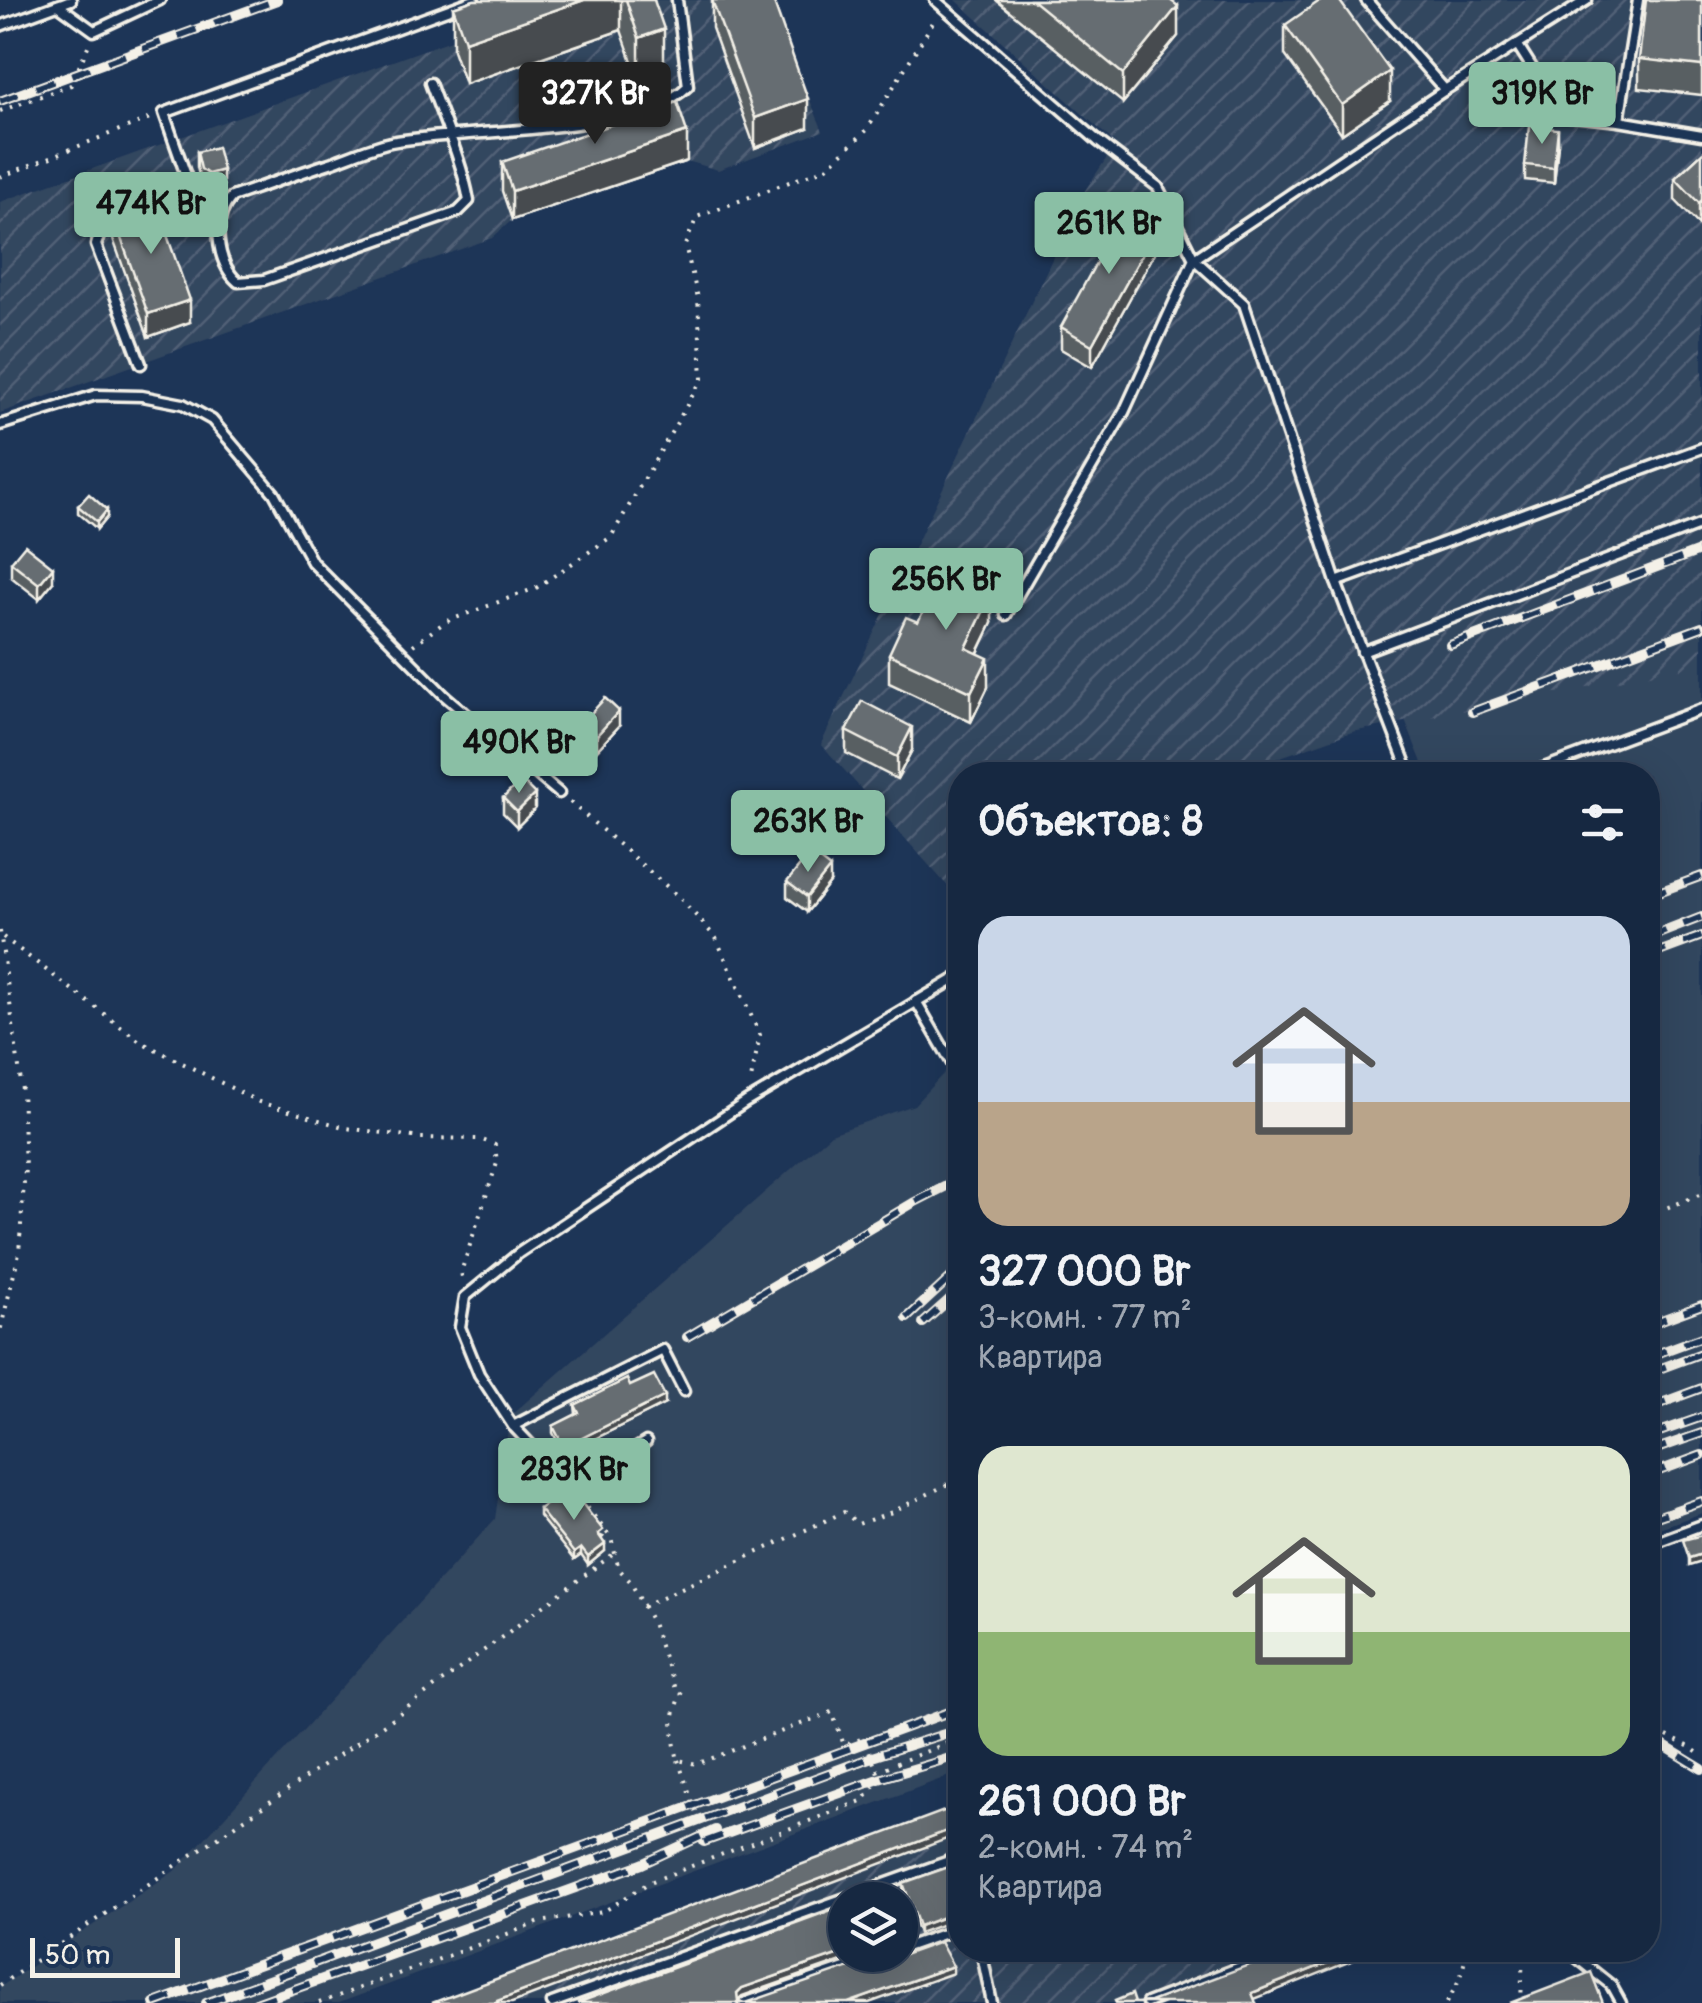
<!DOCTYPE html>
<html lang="ru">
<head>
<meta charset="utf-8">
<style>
  :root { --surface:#162841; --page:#1f3048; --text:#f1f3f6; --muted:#9ea6b1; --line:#35445a; --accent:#8abfa5 }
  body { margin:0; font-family:Pangolin,sans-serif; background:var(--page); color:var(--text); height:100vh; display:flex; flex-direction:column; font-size:38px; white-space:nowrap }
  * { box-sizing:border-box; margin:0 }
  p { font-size:32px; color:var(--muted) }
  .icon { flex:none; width:55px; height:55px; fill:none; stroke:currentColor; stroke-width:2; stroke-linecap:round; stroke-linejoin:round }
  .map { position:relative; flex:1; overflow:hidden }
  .drawer { position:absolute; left:948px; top:762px; width:712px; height:1200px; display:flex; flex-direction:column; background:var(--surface); border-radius:40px; box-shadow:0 10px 40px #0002,0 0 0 2px var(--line) }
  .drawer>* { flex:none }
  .tools { position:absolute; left:828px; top:1882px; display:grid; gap:20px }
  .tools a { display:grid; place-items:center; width:90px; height:90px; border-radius:50%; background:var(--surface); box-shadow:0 10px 40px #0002,0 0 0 2px var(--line); font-size:50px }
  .scale { position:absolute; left:30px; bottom:25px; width:150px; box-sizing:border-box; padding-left:10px; border:5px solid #f4f1e8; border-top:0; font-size:28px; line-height:35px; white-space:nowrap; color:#f4f1e8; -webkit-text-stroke:8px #1d3557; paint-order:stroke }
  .price { position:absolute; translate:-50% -85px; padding:0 22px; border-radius:10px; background:var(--accent); color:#111; font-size:32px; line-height:65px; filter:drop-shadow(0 2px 5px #0008) }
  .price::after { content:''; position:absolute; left:50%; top:60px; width:30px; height:22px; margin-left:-15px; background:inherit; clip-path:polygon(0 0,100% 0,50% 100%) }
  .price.current { background:#222; color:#fff }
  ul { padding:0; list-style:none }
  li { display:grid; align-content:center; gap:20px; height:530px; padding:0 30px }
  li span { display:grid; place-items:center; height:310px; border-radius:30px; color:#555 }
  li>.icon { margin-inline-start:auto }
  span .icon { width:180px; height:180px; fill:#fffc; stroke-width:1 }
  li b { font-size:42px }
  h2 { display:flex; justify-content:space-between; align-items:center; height:120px; padding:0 30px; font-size:42px }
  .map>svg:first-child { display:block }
  .built { fill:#33465f }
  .industrial { fill:url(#industrial-furrows); fill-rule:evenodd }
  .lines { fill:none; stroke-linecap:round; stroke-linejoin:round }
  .service-casing { stroke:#f4f1e8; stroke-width:15 }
  .path { stroke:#f4f1e8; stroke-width:4; stroke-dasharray:2.5 8; stroke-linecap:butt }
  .service { stroke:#1d3557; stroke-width:8 }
  .rail-casing { stroke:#f4f1e8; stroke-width:10 }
  .rail { stroke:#1d3557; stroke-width:6; stroke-dasharray:19; stroke-linecap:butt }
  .wall { fill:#585e62; stroke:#f4f1e8; stroke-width:2.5 }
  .shaded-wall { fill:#474c50; stroke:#f4f1e8; stroke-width:2.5 }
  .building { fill:#666d72; stroke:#f4f1e8; stroke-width:2.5 }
</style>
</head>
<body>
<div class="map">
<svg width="1702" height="2003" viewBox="0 0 1702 2003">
  <defs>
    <pattern id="industrial-furrows" width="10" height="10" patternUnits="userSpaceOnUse" patternTransform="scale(2.5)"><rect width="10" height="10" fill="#33465f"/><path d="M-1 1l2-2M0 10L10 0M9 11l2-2" fill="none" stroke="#516176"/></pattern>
  </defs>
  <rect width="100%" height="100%" fill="#1d3557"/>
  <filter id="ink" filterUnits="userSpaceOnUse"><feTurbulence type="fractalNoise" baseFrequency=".01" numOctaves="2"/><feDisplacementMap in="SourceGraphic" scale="20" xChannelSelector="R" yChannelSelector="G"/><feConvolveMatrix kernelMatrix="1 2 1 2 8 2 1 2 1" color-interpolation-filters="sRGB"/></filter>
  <g filter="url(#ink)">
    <g class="built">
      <path d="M1702,0v1513l-54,19v-757h-221l-202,-500z"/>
      <path d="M960,1056v716l-621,231h-339v-16l176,-117 319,-351 15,-103 321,-282 83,-29z"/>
    </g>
    <g class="industrial">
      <path d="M563,0h205l55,131 -105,39 -31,-9 -175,59 -20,18 -492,175v-211z"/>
      <path d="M956,0h746v665l-350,67 -123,43h-269v125l-139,-156 263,-552 32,-48z"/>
      <path d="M960,1813v137h419l-126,50v3h-797zM845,1900h55v55h-55z"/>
    </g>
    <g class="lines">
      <defs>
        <g id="service">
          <path d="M935,0l163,141 60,46 36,72 50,45 92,278 74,193"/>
          <path d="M1366,0l79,90"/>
          <path d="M1638,0l-19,121 83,14"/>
          <path d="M58,5l36,26 66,-31"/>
          <path d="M0,26l71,-26"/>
          <path d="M1517,44l45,71 57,6"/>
          <path d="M430,83c14,39 32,78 39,118l-11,11 -194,68 -26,2c-22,-19 -27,-63 -6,-85 34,-12 67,-24 101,-35 19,-7 39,-16 58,-20 70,-13 248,-7 297,-56l-11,-86"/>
          <path d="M222,208l-33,-24 -25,-71 310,-113"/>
          <path d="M152,216l59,-16"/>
          <path d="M120,225l-19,6 -5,14 45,119"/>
          <path d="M0,425l96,-30 46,1 41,8 29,16 62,73 38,69 133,134 114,97"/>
          <path d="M1336,582l366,-134"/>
          <path d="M1006,615l118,-203 70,-153 251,-169 142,-90"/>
          <path d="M1362,652l340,-128"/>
          <path d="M1525,775l177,-66"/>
          <path d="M916,1001l44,76"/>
          <path d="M513,1426l150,-76 21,41"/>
          <path d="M646,1442l-74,46 -59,-62 -34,-52 -19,-47 5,-30 54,-44 227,-151 214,-126"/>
          <path d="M1648,1545l54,-20"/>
          <path d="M900,1949l60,-21"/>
          <path d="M981,1950l11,53"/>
          <path d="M1567,1950l44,35 10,18"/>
          <path d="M552,2003l408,-146"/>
          <path d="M744,2003l138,-48"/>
          <path d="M1147,2003l137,-53"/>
        </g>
      </defs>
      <use href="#service" class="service-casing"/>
      <g class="path">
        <path d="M0,111l71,-26 18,-41"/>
        <path d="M0,177l150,-59"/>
        <path d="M413,645l32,-23 91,-34 75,-51 91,-158 -4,-81 -13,-53 12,-28 129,-49 41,-38 68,-111"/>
        <path d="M570,802l110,96 36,40 44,97 -10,49"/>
        <path d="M0,931l22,159 3,78 -6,85 -19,79"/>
        <path d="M3,937l138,105 118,60 87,26 75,10 59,1 15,6 2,18 -36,109 2,10"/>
        <path d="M1648,1215l54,-21"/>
        <path d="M581,1499l30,39 8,31 11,12 21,39 24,69 6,5c-11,22 -9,42 -3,66l19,4 135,-52 12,33 20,-7 13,33 83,-33"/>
        <path d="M643,1606l201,-94 14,12 34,-12 68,-34"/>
        <path d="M1648,1727l42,20 12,9"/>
        <path d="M678,1760l19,55"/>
        <path d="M0,1985l392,-266 224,-167"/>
        <path d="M319,2003l221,-81 63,-10 47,-30 214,-82 15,-21 -2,-8"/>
        <path d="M1447,2003l14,-27 6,-26"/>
        <path d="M1521,2003l2,-53"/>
      </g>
      <use href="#service" class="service"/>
      <defs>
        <g id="rail">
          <path d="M0,101l277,-101"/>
          <path d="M1450,645l252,-95"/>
          <path d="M1472,712l230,-85"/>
          <path d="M1648,896l54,-20"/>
          <path d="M1648,938l54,-21"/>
          <path d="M1648,956l54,-20"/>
          <path d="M907,1318l53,-49"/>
          <path d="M923,1323l37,-33"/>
          <path d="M1648,1325l54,-20"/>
          <path d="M687,1337l226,-134 47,-24"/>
          <path d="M1648,1357l54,-20"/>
          <path d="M1648,1373l54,-20"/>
          <path d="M1648,1408l54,-20"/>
          <path d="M1648,1436l54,-19"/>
          <path d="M1648,1452l54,-19"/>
          <path d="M1648,1475l54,-20"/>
          <path d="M1648,1520l54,-19"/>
          <path d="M1648,1736l54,33"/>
          <path d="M704,1842l175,-63 81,-24"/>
          <path d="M154,2003l806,-295"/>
          <path d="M206,2003l666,-246 88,-28"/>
          <path d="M256,2003l386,-139 73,-34"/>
        </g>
      </defs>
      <use href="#rail" class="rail-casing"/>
      <use href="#rail" class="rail"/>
    </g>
    <g class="wall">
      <path d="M474,0h180l10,72 -25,9 -18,-51 -156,54 -12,-34v-43z"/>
      <path d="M712,0l96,128 -53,20 -43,-120z"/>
      <path d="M996,0h174l8,36 -55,67z"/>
      <path d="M1702,0v95l-63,-7v-29z"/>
      <path d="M1285,25l105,76 -48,33 -57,-79z"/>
      <path d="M1558,144l-4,39 -29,-3v-15z"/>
      <path d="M197,152l26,33 -15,4 -7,-5 -4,-17z"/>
      <path d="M1702,153l-3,72 -24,-25v-22z"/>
      <path d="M687,161l-175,59 -10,-29v-29z"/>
      <path d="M112,213l78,109 -42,15 -36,-101z"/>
      <path d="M1157,249l-65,118 -31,-18v-22z"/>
      <path d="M78,506l29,11 -10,12 -19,-16z"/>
      <path d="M11,562l42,20 -14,17 -28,-22z"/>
      <path d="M918,622l74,1 -14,30 10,34 -17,35 -82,-39v-29z"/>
      <path d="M583,722l36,4 -22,24 -14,-13z"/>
      <path d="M846,731l66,19 -15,29 -51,-26z"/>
      <path d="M503,798l32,11 -18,18 -14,-14z"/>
      <path d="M787,882l43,1 -23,29 -20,-15z"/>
      <path d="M630,1386l35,18 -101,50 -11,-21v-7l23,-12 -1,-9z"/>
      <path d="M539,1509l64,28 -2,2 4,12 -17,14 -7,-10 -7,5 -35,-44z"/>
      <path d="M960,1863l-41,70 -16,-42v-8z"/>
    </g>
    <g class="shaded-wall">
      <path d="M584,0h37v30l-156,54v-43z"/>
      <path d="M1178,6v30l-55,67v-29z"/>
      <path d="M664,29v43l-25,9v-43z"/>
      <path d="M1390,71v30l-48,33v-29z"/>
      <path d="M808,99v29l-53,20v-30z"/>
      <path d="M1558,129v15l-4,39v-15z"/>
      <path d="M687,132v29l-175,59v-29z"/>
      <path d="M223,170v15l-15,4v-15z"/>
      <path d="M1702,200v22l-3,3v-22z"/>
      <path d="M1157,227v22l-65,118v-22z"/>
      <path d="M190,300v22l-42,15v-23z"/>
      <path d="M107,510v7l-10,12v-7z"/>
      <path d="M53,567v15l-14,17v-15z"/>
      <path d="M992,593v30l-26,54v-29z"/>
      <path d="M988,658v29l-17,35v-30z"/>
      <path d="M619,711v15l-22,24v-15z"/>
      <path d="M912,727v23l-15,29v-22z"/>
      <path d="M535,794v15l-18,18v-15z"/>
      <path d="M830,868v15l-23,29v-15z"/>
      <path d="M665,1396v8l-101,50v-7z"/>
      <path d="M605,1544v7l-17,14v-8z"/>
      <path d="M581,1548v7l-7,5v-7z"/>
      <path d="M1702,1554v7l-13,4v-7z"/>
      <path d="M960,1826v8l-448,169h-15v-2z"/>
      <path d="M960,1911v7l-41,15v-7z"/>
      <path d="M993,1950h20l-20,8z"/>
      <path d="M1360,1950h19l-127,50v-7z"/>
      <path d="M845,1952v3h14l-117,41 -5,5v-8l5,-5z"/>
      <path d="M953,1966v7l-84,30h-21z"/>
    </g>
    <g class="building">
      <path d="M474,0h110l-119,41 -12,-34z"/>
      <path d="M626,0h28l10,29 -25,9z"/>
      <path d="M712,0h61l35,99 -53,19z"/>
      <path d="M1032,0h138l8,6 -55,68z"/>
      <path d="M1321,0h18l51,71 -48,34 -57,-80z"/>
      <path d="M1646,0h56v66l-63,-7z"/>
      <path d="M677,102l10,30 -175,59 -10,-29z"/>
      <path d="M1529,126l29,3 -4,39 -29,-3z"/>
      <path d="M217,147l6,23 -15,4 -7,-5 -4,-17z"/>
      <path d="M1702,153v47l-3,3 -24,-25z"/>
      <path d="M155,201l35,99 -42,14 -36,-101z"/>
      <path d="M1125,210l32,17 -65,118 -31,-18z"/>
      <path d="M89,494l18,16 -10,12 -19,-16z"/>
      <path d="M25,545l28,22 -14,17 -28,-22z"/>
      <path d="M943,570l49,23 -26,55 22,10 -17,34 -82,-38 17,-37 12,5z"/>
      <path d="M605,698l14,13 -22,24 -14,-13z"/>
      <path d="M862,701l50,26 -15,30 -51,-26z"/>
      <path d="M521,780l14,14 -18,18 -14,-14z"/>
      <path d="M810,853l20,15 -23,29 -20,-15z"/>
      <path d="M654,1375l11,21 -101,51 -11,-21 26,-13 -4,-8 52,-26 3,7z"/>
      <path d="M570,1488l33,42 -5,4 7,10 -17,13 -7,-9 -7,5 -35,-44z"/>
      <path d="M1702,1535v19l-13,4 -6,-18z"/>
      <path d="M960,1805v21l-463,175 1,2h-66z"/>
      <path d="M960,1863v48l-41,15 -16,-43z"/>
      <path d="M845,1905v47l-103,36 -5,5 1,8 8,2 127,-44 3,6 64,-23 13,24 -105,37h-271z"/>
      <path d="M1289,1950h71l-108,43 4,10h-140l-1,-2 17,-7 3,9 15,-1z"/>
      <path d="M1591,1972l12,31h-93z"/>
    </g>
  </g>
</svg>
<div class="tools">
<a><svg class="icon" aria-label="layers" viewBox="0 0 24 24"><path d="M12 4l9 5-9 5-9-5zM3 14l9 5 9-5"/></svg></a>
</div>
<div class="scale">50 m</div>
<b class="price current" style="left:595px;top:147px">327K Br</b>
<b class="price" style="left:1542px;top:147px">319K Br</b>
<b class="price" style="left:151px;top:257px">474K Br</b>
<b class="price" style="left:1109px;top:277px">261K Br</b>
<b class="price" style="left:946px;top:633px">256K Br</b>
<b class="price" style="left:519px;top:796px">490K Br</b>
<b class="price" style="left:808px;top:875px">263K Br</b>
<b class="price" style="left:574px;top:1523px">283K Br</b>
<section class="drawer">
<h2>Объектов: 8<svg class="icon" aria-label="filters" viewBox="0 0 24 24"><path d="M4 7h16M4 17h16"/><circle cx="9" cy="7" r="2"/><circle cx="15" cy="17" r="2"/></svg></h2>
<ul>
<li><span style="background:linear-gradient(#c9d6e8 60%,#b9a48a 0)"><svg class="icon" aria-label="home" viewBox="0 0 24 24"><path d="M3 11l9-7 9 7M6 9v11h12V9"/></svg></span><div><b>327 000 Br</b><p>3-комн. · 77 m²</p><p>Квартира</p></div></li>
<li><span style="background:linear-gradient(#dfe7d0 60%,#8fb573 0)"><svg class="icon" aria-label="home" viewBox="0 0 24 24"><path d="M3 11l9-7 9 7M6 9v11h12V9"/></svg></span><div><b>261 000 Br</b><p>2-комн. · 74 m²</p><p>Квартира</p></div></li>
</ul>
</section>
</div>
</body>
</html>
